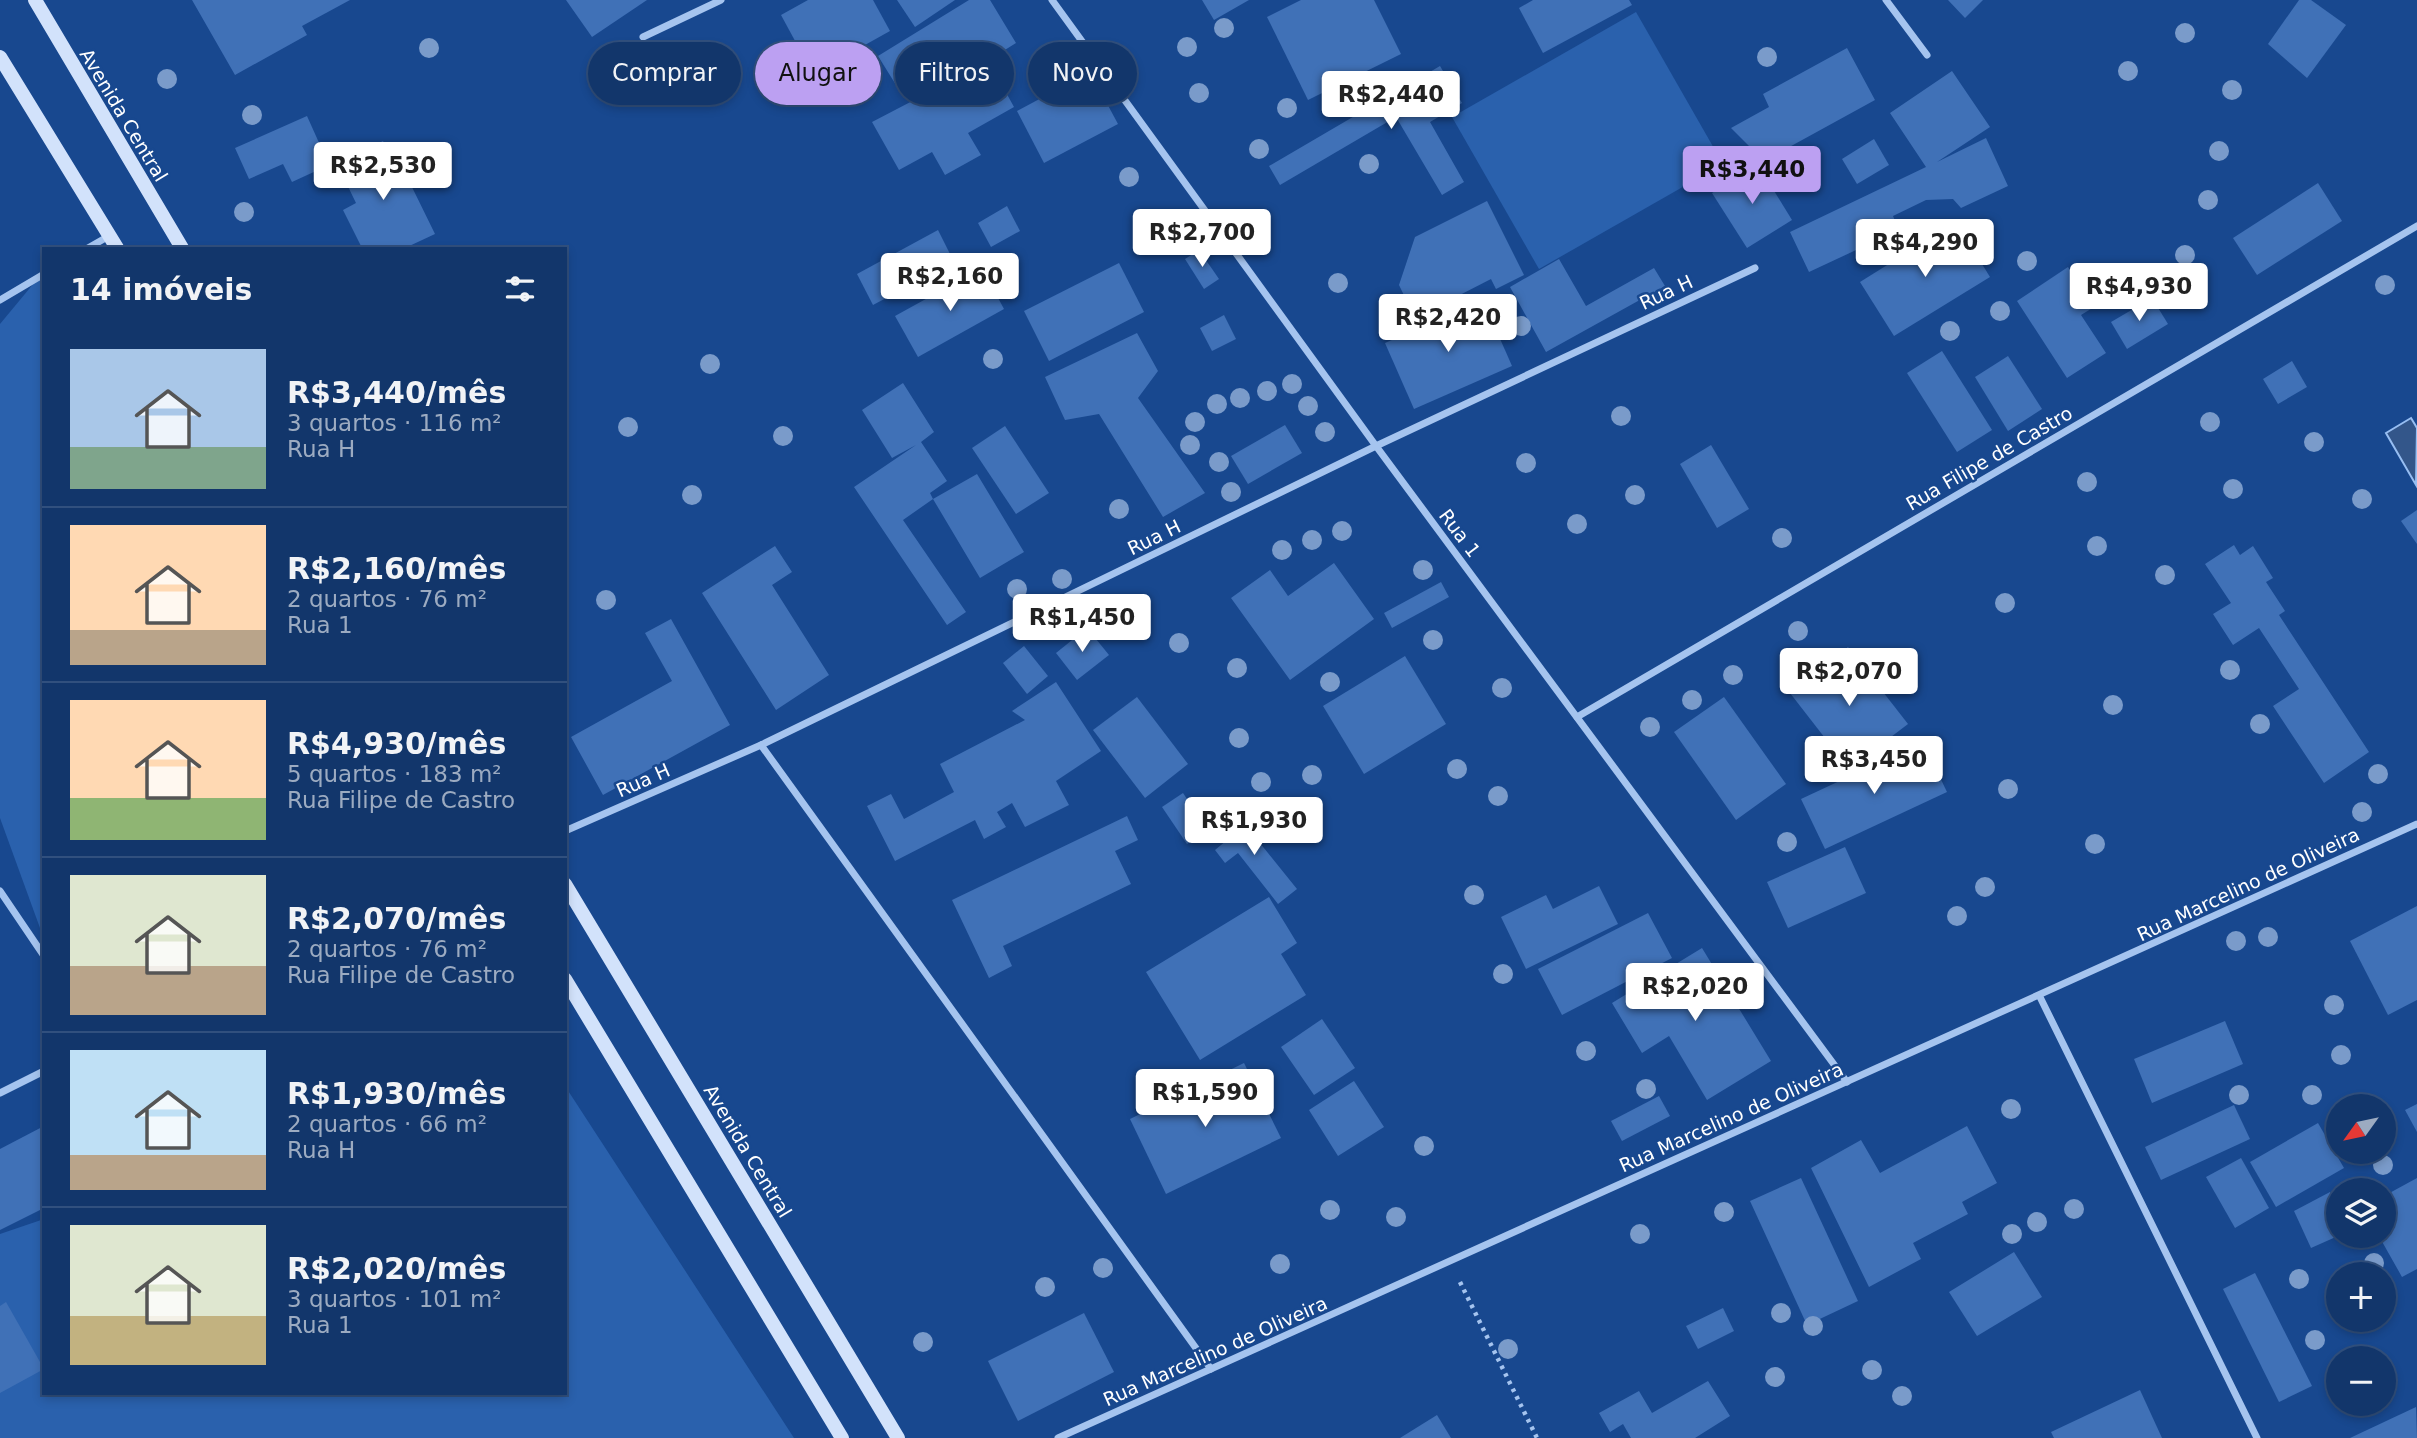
<!DOCTYPE html>
<html lang="pt">
<head>
<meta charset="utf-8">
<style>
  :root { --surface:#12366b; --page:#1f4173; --text:#f1f3f6; --muted:#9cabc1; --line:#31507e; --accent:#bca0f2 }
  body { margin:0; font-family:"DejaVu Sans",sans-serif; background:var(--page); color:var(--text); height:100vh; display:flex; flex-direction:column; font-size:26px; white-space:nowrap }
  * { box-sizing:border-box; margin:0 }
  p { font-size:23px; color:var(--muted) }
  .icon { flex:none; width:38px; height:38px; fill:none; stroke:currentColor; stroke-width:2; stroke-linecap:round; stroke-linejoin:round }
  .map { position:relative; flex:1; overflow:hidden }
  .drawer { position:absolute; left:42px; top:247px; width:525px; height:1148px; display:flex; flex-direction:column; background:var(--surface); border-radius:0px; box-shadow:0 4px 10px #0003,0 0 0 2px var(--line) }
  .drawer>* { flex:none }
  .banner { position:absolute; left:588px; top:42px; width:665px; height:63px; display:flex; gap:14px }
  .needle { width:46px; rotate:237deg }
  .tools { position:absolute; left:2326px; top:1094px; display:grid; gap:14px }
  .tools a { display:grid; place-items:center; width:70px; height:70px; border-radius:50%; background:var(--surface); box-shadow:0 4px 10px #0003,0 0 0 2px var(--line); font-size:35px }
  .price { position:absolute; translate:-50% -60px; padding:0 16px; border-radius:7px; background:#fff; color:#222; font-size:23px; line-height:46px; filter:drop-shadow(0 2px 4px #0008) }
  .price::after { content:''; position:absolute; left:50%; top:42px; width:21px; height:16px; margin-left:-10px; background:inherit; clip-path:polygon(0 0,100% 0,50% 100%) }
  .price.current { background:var(--accent); color:#111 }
  ul { padding:0; list-style:none }
  li { display:flex; align-items:center; gap:21px; height:175px; padding:0 28px }
  li+li { border-top:2px solid var(--line) }
  li span { display:grid; place-items:center; flex:none; width:196px; height:140px; border-radius:0px; color:#555 }
  li>.icon { margin-inline-start:auto }
  span .icon { width:84px; height:84px; fill:#fffc; stroke-width:1 }
  li b { font-size:30px }
  h2 { display:flex; justify-content:space-between; align-items:center; height:84px; padding:0 28px; font-size:30px }
  .pill { padding:0 24px; border-radius:32px; background:var(--surface); box-shadow:0 4px 10px #0003,0 0 0 2px var(--line); font-size:24px; line-height:63px }
  .pill.current { background:var(--accent); color:#111 }
  .map>svg:first-child { display:block }
  .green { fill:#2a61ad }
  .water { fill:#33568a; stroke:#97bef2; stroke-width:2 }
  .building { fill:#4071b7 }
  .lines { fill:none; stroke-linecap:round; stroke-linejoin:round }
  .path { stroke:#a5c4ef; stroke-width:4.5; stroke-dasharray:3.5 5; stroke-linecap:butt }
  .minor { stroke:#a5c4ef; stroke-width:7 }
  .secondary { stroke:#d2e2fb; stroke-width:14 }
  .tree { fill:#7a9bca }
  .labels { text-anchor:middle; stroke-width:5; stroke-linejoin:round; paint-order:stroke }
  .street-label { font-size:19px; fill:#fff; stroke:#18488f }
</style>
</head>
<body>
<div class="map">
<svg width="2417" height="1438" viewBox="0 0 2417 1438">
  <rect width="100%" height="100%" fill="#18488f"/>
  <g class="green">
    <path d="M1636,12l87,152 -184,105 -87,-152z"/>
    <path d="M39,277l5,7v655l-44,-121v-494z"/>
    <path d="M565,1086l229,352h-794v-204l44,-15v174h521z"/>
  </g>
  <path class="water" d="M2411,418l6,10 -1,57 -30,-52z"/>
  <g class="building">
    <path d="M192,0h158l-48,26 5,9 -72,40z"/>
    <path d="M566,0h81l-55,37z"/>
    <path d="M808,0h65l17,31 -77,43 -32,-59z"/>
    <path d="M897,0h58l-40,27z"/>
    <path d="M969,0h21l26,43 -24,15 -7,-12 -24,15 6,8 20,-11 27,49 -46,26 13,22 -36,20 -13,-23 -33,18 -27,-48 48,-25 -12,-20 -12,8 -18,-29z"/>
    <path d="M1202,0h47l-35,20z"/>
    <path d="M1301,0h73l27,54 -93,46 -41,-83z"/>
    <path d="M1533,0h96l3,5 -89,48 -24,-45z"/>
    <path d="M1948,0h35l-18,18z"/>
    <path d="M2299,0h12l35,25 -39,53 -39,-34z"/>
    <path d="M1847,48l28,52 -111,61 -33,-33 38,-21 -6,-13z"/>
    <path d="M1440,66l22,37 -32,19 34,60 -22,13 -46,-78 -116,68 -11,-19z"/>
    <path d="M1952,71l38,56 -53,35 49,-24 22,48 -47,22 -8,-9 -27,1 -33,16 6,14 -90,42 -19,-40 136,-65 -36,-54z"/>
    <path d="M1090,72l28,52 -74,39 -27,-52z"/>
    <path d="M307,116l22,49 -37,17 -9,-18 -34,15 -14,-31z"/>
    <path d="M1874,139l15,26 -32,19 -15,-25z"/>
    <path d="M383,141l21,43 6,-1 25,51 -30,14h-43l-19,-38 13,-7 -19,-39z"/>
    <path d="M1758,165l34,55 -45,28 -35,-55z"/>
    <path d="M2318,183l24,38 -85,54 -24,-37z"/>
    <path d="M1487,201l37,74 -28,14 -5,-10 -76,39 -16,-33 16,-48z"/>
    <path d="M1007,206l13,25 -29,16 -13,-24z"/>
    <path d="M1169,212l12,19 -22,15 -13,-20z"/>
    <path d="M1956,222l34,55 -96,59 -34,-54z"/>
    <path d="M938,230l16,32 -81,43 -16,-31z"/>
    <path d="M1199,250l20,29 -15,10 -19,-30z"/>
    <path d="M1559,259l27,47 68,-38 11,18 -119,66 -36,-65z"/>
    <path d="M1119,263l25,49 -95,49 -25,-50z"/>
    <path d="M2068,267l26,40 -13,8 25,38 -39,25 -50,-77z"/>
    <path d="M982,268l22,41 -86,48 -23,-41z"/>
    <path d="M2152,298l16,26 -41,25 -16,-27z"/>
    <path d="M1483,300l29,66 -98,43 -29,-66z"/>
    <path d="M1224,315l12,24 -24,12 -12,-23z"/>
    <path d="M1137,333l21,38 -20,27 67,95 -42,24 -64,-103 -34,6 -20,-43z"/>
    <path d="M1942,351l50,79 -35,22 -50,-79z"/>
    <path d="M2008,356l34,53 -34,22 -33,-54z"/>
    <path d="M2292,361l15,26 -29,17 -15,-25z"/>
    <path d="M903,383l31,49 -13,10 26,39 -17,12 3,6 44,-25 47,78 -44,26 -47,-79 -30,21 63,92 -19,13 -93,-138 62,-42 -24,13 -30,-48z"/>
    <path d="M1285,425l17,28 -54,31 -17,-28z"/>
    <path d="M1005,426l44,67 -33,21 -44,-66z"/>
    <path d="M1711,445l38,64 -32,19 -37,-64z"/>
    <path d="M2417,510v34l-16,-23z"/>
    <path d="M2234,545l6,10 13,-9 20,32 -7,4 19,29 -6,4 90,137 -45,31 -51,-77 26,-17 -40,-61 -26,17 -20,-31 18,-11 -26,-39z"/>
    <path d="M775,546l17,26 -20,13 57,90 -53,35 -74,-117z"/>
    <path d="M1334,563l40,56 -84,61 -59,-82 39,-28 18,26z"/>
    <path d="M1441,582l8,15 -57,31 -8,-15z"/>
    <path d="M671,619l59,106 -127,70 -32,-58 101,-56 -27,-48z"/>
    <path d="M1087,628l22,27 -32,25 -21,-27z"/>
    <path d="M1024,646l24,30 -21,18 -24,-31z"/>
    <path d="M1848,647l60,77 -59,45 -59,-76z"/>
    <path d="M1405,656l41,68 -82,50 -41,-68z"/>
    <path d="M1056,682l45,69 -45,30 13,24 -44,22 -13,-24 -15,9 9,15 -22,12 -9,-19 -80,41 -28,-55 24,-12 13,25 50,-27 -14,-28 85,-44 -13,-9z"/>
    <path d="M1137,697l51,67 -43,34 -52,-68z"/>
    <path d="M1724,697l62,87 -50,36 -62,-88z"/>
    <path d="M1923,742l24,50 -122,57 -24,-50z"/>
    <path d="M1183,793l25,37 -21,14 -25,-37z"/>
    <path d="M1235,812l62,77 -19,15 -40,-51 -13,10 -10,-13 12,-10 -10,-14z"/>
    <path d="M1127,816l11,24 -23,11 16,33 -128,62 9,20 -23,12 -37,-78z"/>
    <path d="M1845,847l21,46 -78,35 -21,-46z"/>
    <path d="M1599,886l19,38 -92,45 -25,-52 45,-22 7,14z"/>
    <path d="M1269,897l28,46 -16,11 25,41 -106,65 -54,-88z"/>
    <path d="M2417,906v94l-29,15 -38,-74z"/>
    <path d="M1648,913l24,45 -110,57 -24,-46z"/>
    <path d="M1702,948l69,113 -64,39 -38,-64 -27,17 -30,-50z"/>
    <path d="M1322,1019l33,49 -41,27 -33,-48z"/>
    <path d="M2225,1021l18,43 -91,39 -18,-44z"/>
    <path d="M1244,1063l37,75 -115,56 -36,-75z"/>
    <path d="M1354,1081l30,46 -46,29 -29,-46z"/>
    <path d="M1659,1096l11,20 -48,25 -11,-20z"/>
    <path d="M2417,1104v28l-12,-22z"/>
    <path d="M2234,1105l16,34 -89,41 -16,-33z"/>
    <path d="M2318,1123l26,45 -68,39 -26,-45z"/>
    <path d="M44,1126v82l-44,22v-81z"/>
    <path d="M1967,1126l30,57 -35,19 6,12 -55,29 8,16 -52,28 -58,-119 50,-28 19,33z"/>
    <path d="M2241,1158l28,50 -34,20 -29,-51z"/>
    <path d="M1801,1178l57,123 -51,24 -57,-124z"/>
    <path d="M2417,1178v91l-15,8 -22,-39 14,-16 -10,-26z"/>
    <path d="M2330,1192l8,17v27l-27,12 -17,-37z"/>
    <path d="M2014,1252l28,45 -65,39 -28,-44z"/>
    <path d="M2255,1273l57,113 -33,16 -56,-113z"/>
    <path d="M6,1302l38,67 -44,24v-87z"/>
    <path d="M1723,1308l11,23 -36,18 -12,-23z"/>
    <path d="M1084,1313l30,59 -96,49 -30,-60z"/>
    <path d="M1708,1381l22,35 -35,22h-64l-8,-14 -13,8 -11,-19 40,-22 13,22z"/>
    <path d="M2140,1390l22,48h-108l-3,-6z"/>
    <path d="M2416,1407l1,31h-67z"/>
    <path d="M1437,1415l14,23h-51z"/>
  </g>
  <g class="lines">
    <path class="path" d="M1460,1282l77,156"/>
    <g class="minor">
      <path d="M1052,0l324,446 471,636"/>
      <path d="M1886,0l41,55"/>
      <path d="M643,37l78,-37"/>
      <path d="M88,248l21,-12"/>
      <path d="M0,300l44,-26"/>
      <path d="M1577,717l840,-491"/>
      <path d="M761,745l450,624"/>
      <path d="M565,831l196,-86 615,-299 379,-178"/>
      <path d="M0,891l44,65"/>
      <path d="M2040,997l217,441"/>
      <path d="M0,1093l44,-22"/>
      <path d="M1058,1438l1359,-614"/>
    </g>
    <g class="secondary">
      <path d="M35,0l147,248"/>
      <path d="M0,57l117,191"/>
      <path d="M565,884l333,554"/>
      <path d="M565,979l277,459"/>
    </g>
  </g>
  <g class="tree">
    <circle cx="1224" cy="28" r="10"/>
    <circle cx="2185" cy="33" r="10"/>
    <circle cx="1187" cy="47" r="10"/>
    <circle cx="429" cy="48" r="10"/>
    <circle cx="1767" cy="57" r="10"/>
    <circle cx="2128" cy="71" r="10"/>
    <circle cx="167" cy="79" r="10"/>
    <circle cx="2232" cy="90" r="10"/>
    <circle cx="1199" cy="93" r="10"/>
    <circle cx="1287" cy="108" r="10"/>
    <circle cx="252" cy="115" r="10"/>
    <circle cx="1259" cy="149" r="10"/>
    <circle cx="2219" cy="151" r="10"/>
    <circle cx="1369" cy="164" r="10"/>
    <circle cx="1129" cy="177" r="10"/>
    <circle cx="2208" cy="200" r="10"/>
    <circle cx="244" cy="212" r="10"/>
    <circle cx="2185" cy="255" r="10"/>
    <circle cx="2027" cy="261" r="10"/>
    <circle cx="1338" cy="283" r="10"/>
    <circle cx="2385" cy="285" r="10"/>
    <circle cx="2000" cy="311" r="10"/>
    <circle cx="1521" cy="326" r="10"/>
    <circle cx="1950" cy="331" r="10"/>
    <circle cx="993" cy="359" r="10"/>
    <circle cx="710" cy="364" r="10"/>
    <circle cx="1292" cy="384" r="10"/>
    <circle cx="1267" cy="391" r="10"/>
    <circle cx="1240" cy="398" r="10"/>
    <circle cx="1217" cy="404" r="10"/>
    <circle cx="1308" cy="406" r="10"/>
    <circle cx="1621" cy="416" r="10"/>
    <circle cx="1195" cy="422" r="10"/>
    <circle cx="2210" cy="422" r="10"/>
    <circle cx="628" cy="427" r="10"/>
    <circle cx="1325" cy="432" r="10"/>
    <circle cx="783" cy="436" r="10"/>
    <circle cx="2314" cy="442" r="10"/>
    <circle cx="1190" cy="445" r="10"/>
    <circle cx="1219" cy="462" r="10"/>
    <circle cx="1526" cy="463" r="10"/>
    <circle cx="2087" cy="482" r="10"/>
    <circle cx="2233" cy="489" r="10"/>
    <circle cx="1231" cy="492" r="10"/>
    <circle cx="692" cy="495" r="10"/>
    <circle cx="1635" cy="495" r="10"/>
    <circle cx="2362" cy="499" r="10"/>
    <circle cx="1119" cy="509" r="10"/>
    <circle cx="1577" cy="524" r="10"/>
    <circle cx="1342" cy="531" r="10"/>
    <circle cx="1782" cy="538" r="10"/>
    <circle cx="1312" cy="540" r="10"/>
    <circle cx="2097" cy="546" r="10"/>
    <circle cx="1282" cy="550" r="10"/>
    <circle cx="1423" cy="570" r="10"/>
    <circle cx="2165" cy="575" r="10"/>
    <circle cx="1062" cy="579" r="10"/>
    <circle cx="1017" cy="589" r="10"/>
    <circle cx="606" cy="600" r="10"/>
    <circle cx="2005" cy="603" r="10"/>
    <circle cx="1798" cy="631" r="10"/>
    <circle cx="1433" cy="640" r="10"/>
    <circle cx="1179" cy="643" r="10"/>
    <circle cx="1237" cy="668" r="10"/>
    <circle cx="2230" cy="670" r="10"/>
    <circle cx="1733" cy="675" r="10"/>
    <circle cx="1330" cy="682" r="10"/>
    <circle cx="1502" cy="688" r="10"/>
    <circle cx="1692" cy="700" r="10"/>
    <circle cx="2113" cy="705" r="10"/>
    <circle cx="2260" cy="724" r="10"/>
    <circle cx="1650" cy="727" r="10"/>
    <circle cx="1239" cy="738" r="10"/>
    <circle cx="1818" cy="754" r="10"/>
    <circle cx="1457" cy="769" r="10"/>
    <circle cx="2378" cy="774" r="10"/>
    <circle cx="1312" cy="775" r="10"/>
    <circle cx="1261" cy="782" r="10"/>
    <circle cx="2008" cy="789" r="10"/>
    <circle cx="1498" cy="796" r="10"/>
    <circle cx="2362" cy="812" r="10"/>
    <circle cx="1787" cy="842" r="10"/>
    <circle cx="2095" cy="844" r="10"/>
    <circle cx="1985" cy="887" r="10"/>
    <circle cx="1474" cy="895" r="10"/>
    <circle cx="1957" cy="916" r="10"/>
    <circle cx="2268" cy="937" r="10"/>
    <circle cx="2236" cy="941" r="10"/>
    <circle cx="1503" cy="974" r="10"/>
    <circle cx="2334" cy="1005" r="10"/>
    <circle cx="1586" cy="1051" r="10"/>
    <circle cx="2341" cy="1055" r="10"/>
    <circle cx="1164" cy="1086" r="10"/>
    <circle cx="1646" cy="1089" r="10"/>
    <circle cx="2239" cy="1095" r="10"/>
    <circle cx="2312" cy="1095" r="10"/>
    <circle cx="2011" cy="1109" r="10"/>
    <circle cx="1424" cy="1146" r="10"/>
    <circle cx="2383" cy="1165" r="10"/>
    <circle cx="2074" cy="1209" r="10"/>
    <circle cx="1330" cy="1210" r="10"/>
    <circle cx="1724" cy="1212" r="10"/>
    <circle cx="1396" cy="1217" r="10"/>
    <circle cx="2037" cy="1222" r="10"/>
    <circle cx="1640" cy="1234" r="10"/>
    <circle cx="2012" cy="1234" r="10"/>
    <circle cx="2374" cy="1263" r="10"/>
    <circle cx="1280" cy="1264" r="10"/>
    <circle cx="1103" cy="1268" r="10"/>
    <circle cx="2299" cy="1279" r="10"/>
    <circle cx="1045" cy="1287" r="10"/>
    <circle cx="1781" cy="1313" r="10"/>
    <circle cx="1813" cy="1326" r="10"/>
    <circle cx="2315" cy="1340" r="10"/>
    <circle cx="923" cy="1342" r="10"/>
    <circle cx="1508" cy="1349" r="10"/>
    <circle cx="1872" cy="1370" r="10"/>
    <circle cx="1775" cy="1377" r="10"/>
    <circle cx="1902" cy="1396" r="10"/>
  </g>
  <g class="labels">
    <g class="street-label">
      <text transform="translate(124 115) rotate(59)" y="7">Avenida Central</text>
      <text transform="translate(1666 292) rotate(-25)" y="7">Rua H</text>
      <text transform="translate(1989 458) rotate(-30)" y="7">Rua Filipe de Castro</text>
      <text transform="translate(1460 533) rotate(53)" y="7">Rua 1</text>
      <text transform="translate(1154 537) rotate(-26)" y="7">Rua H</text>
      <text transform="translate(643 780) rotate(-24)" y="7">Rua H</text>
      <text transform="translate(2248 884) rotate(-25)" y="7">Rua Marcelino de Oliveira</text>
      <text transform="translate(1731 1117) rotate(-24)" y="7">Rua Marcelino de Oliveira</text>
      <text transform="translate(748 1151) rotate(59)" y="7">Avenida Central</text>
      <text transform="translate(1215 1351) rotate(-24)" y="7">Rua Marcelino de Oliveira</text>
    </g>
  </g>
</svg>
<div class="tools">
<a><svg class="needle" viewBox="-14 -14 28 28"><path d="M0-13l5 13h-10z" fill="#e53935"/><path d="M0 13l5-13h-10z" fill="#9cabc1"/></svg></a>
<a><svg class="icon" aria-label="layers" viewBox="0 0 24 24"><path d="M12 4l9 5-9 5-9-5zM3 14l9 5 9-5"/></svg></a>
<a>+</a>
<a>−</a>
</div>
<b class="price" style="left:1391px;top:131px">R$2,440</b>
<b class="price" style="left:383px;top:202px">R$2,530</b>
<b class="price current" style="left:1752px;top:206px">R$3,440</b>
<b class="price" style="left:1202px;top:269px">R$2,700</b>
<b class="price" style="left:1925px;top:279px">R$4,290</b>
<b class="price" style="left:950px;top:313px">R$2,160</b>
<b class="price" style="left:2139px;top:323px">R$4,930</b>
<b class="price" style="left:1448px;top:354px">R$2,420</b>
<b class="price" style="left:1082px;top:654px">R$1,450</b>
<b class="price" style="left:1849px;top:708px">R$2,070</b>
<b class="price" style="left:1874px;top:796px">R$3,450</b>
<b class="price" style="left:1254px;top:857px">R$1,930</b>
<b class="price" style="left:1695px;top:1023px">R$2,020</b>
<b class="price" style="left:1205px;top:1129px">R$1,590</b>
<div class="banner">
<a class="pill">Comprar</a>
<a class="pill current">Alugar</a>
<a class="pill">Filtros</a>
<a class="pill">Novo</a>
</div>
<section class="drawer">
<h2>14 imóveis<svg class="icon" aria-label="filters" viewBox="0 0 24 24"><path d="M4 7h16M4 17h16"/><circle cx="9" cy="7" r="2"/><circle cx="15" cy="17" r="2"/></svg></h2>
<ul>
<li><span style="background:linear-gradient(#a9c7e8 70%,#7fa58c 0)"><svg class="icon" aria-label="home" viewBox="0 0 24 24"><path d="M3 11l9-7 9 7M6 9v11h12V9"/></svg></span><div><b>R$3,440/mês</b><p>3 quartos · 116 m²</p><p>Rua H</p></div></li>
<li><span style="background:linear-gradient(#ffd9b3 75%,#b9a48a 0)"><svg class="icon" aria-label="home" viewBox="0 0 24 24"><path d="M3 11l9-7 9 7M6 9v11h12V9"/></svg></span><div><b>R$2,160/mês</b><p>2 quartos · 76 m²</p><p>Rua 1</p></div></li>
<li><span style="background:linear-gradient(#ffd9b3 70%,#8fb573 0)"><svg class="icon" aria-label="home" viewBox="0 0 24 24"><path d="M3 11l9-7 9 7M6 9v11h12V9"/></svg></span><div><b>R$4,930/mês</b><p>5 quartos · 183 m²</p><p>Rua Filipe de Castro</p></div></li>
<li><span style="background:linear-gradient(#dfe7d0 65%,#b9a48a 0)"><svg class="icon" aria-label="home" viewBox="0 0 24 24"><path d="M3 11l9-7 9 7M6 9v11h12V9"/></svg></span><div><b>R$2,070/mês</b><p>2 quartos · 76 m²</p><p>Rua Filipe de Castro</p></div></li>
<li><span style="background:linear-gradient(#bfe0f5 75%,#b9a48a 0)"><svg class="icon" aria-label="home" viewBox="0 0 24 24"><path d="M3 11l9-7 9 7M6 9v11h12V9"/></svg></span><div><b>R$1,930/mês</b><p>2 quartos · 66 m²</p><p>Rua H</p></div></li>
<li><span style="background:linear-gradient(#dfe7d0 65%,#c2b280 0)"><svg class="icon" aria-label="home" viewBox="0 0 24 24"><path d="M3 11l9-7 9 7M6 9v11h12V9"/></svg></span><div><b>R$2,020/mês</b><p>3 quartos · 101 m²</p><p>Rua 1</p></div></li>
</ul>
</section>
</div>
</body>
</html>
